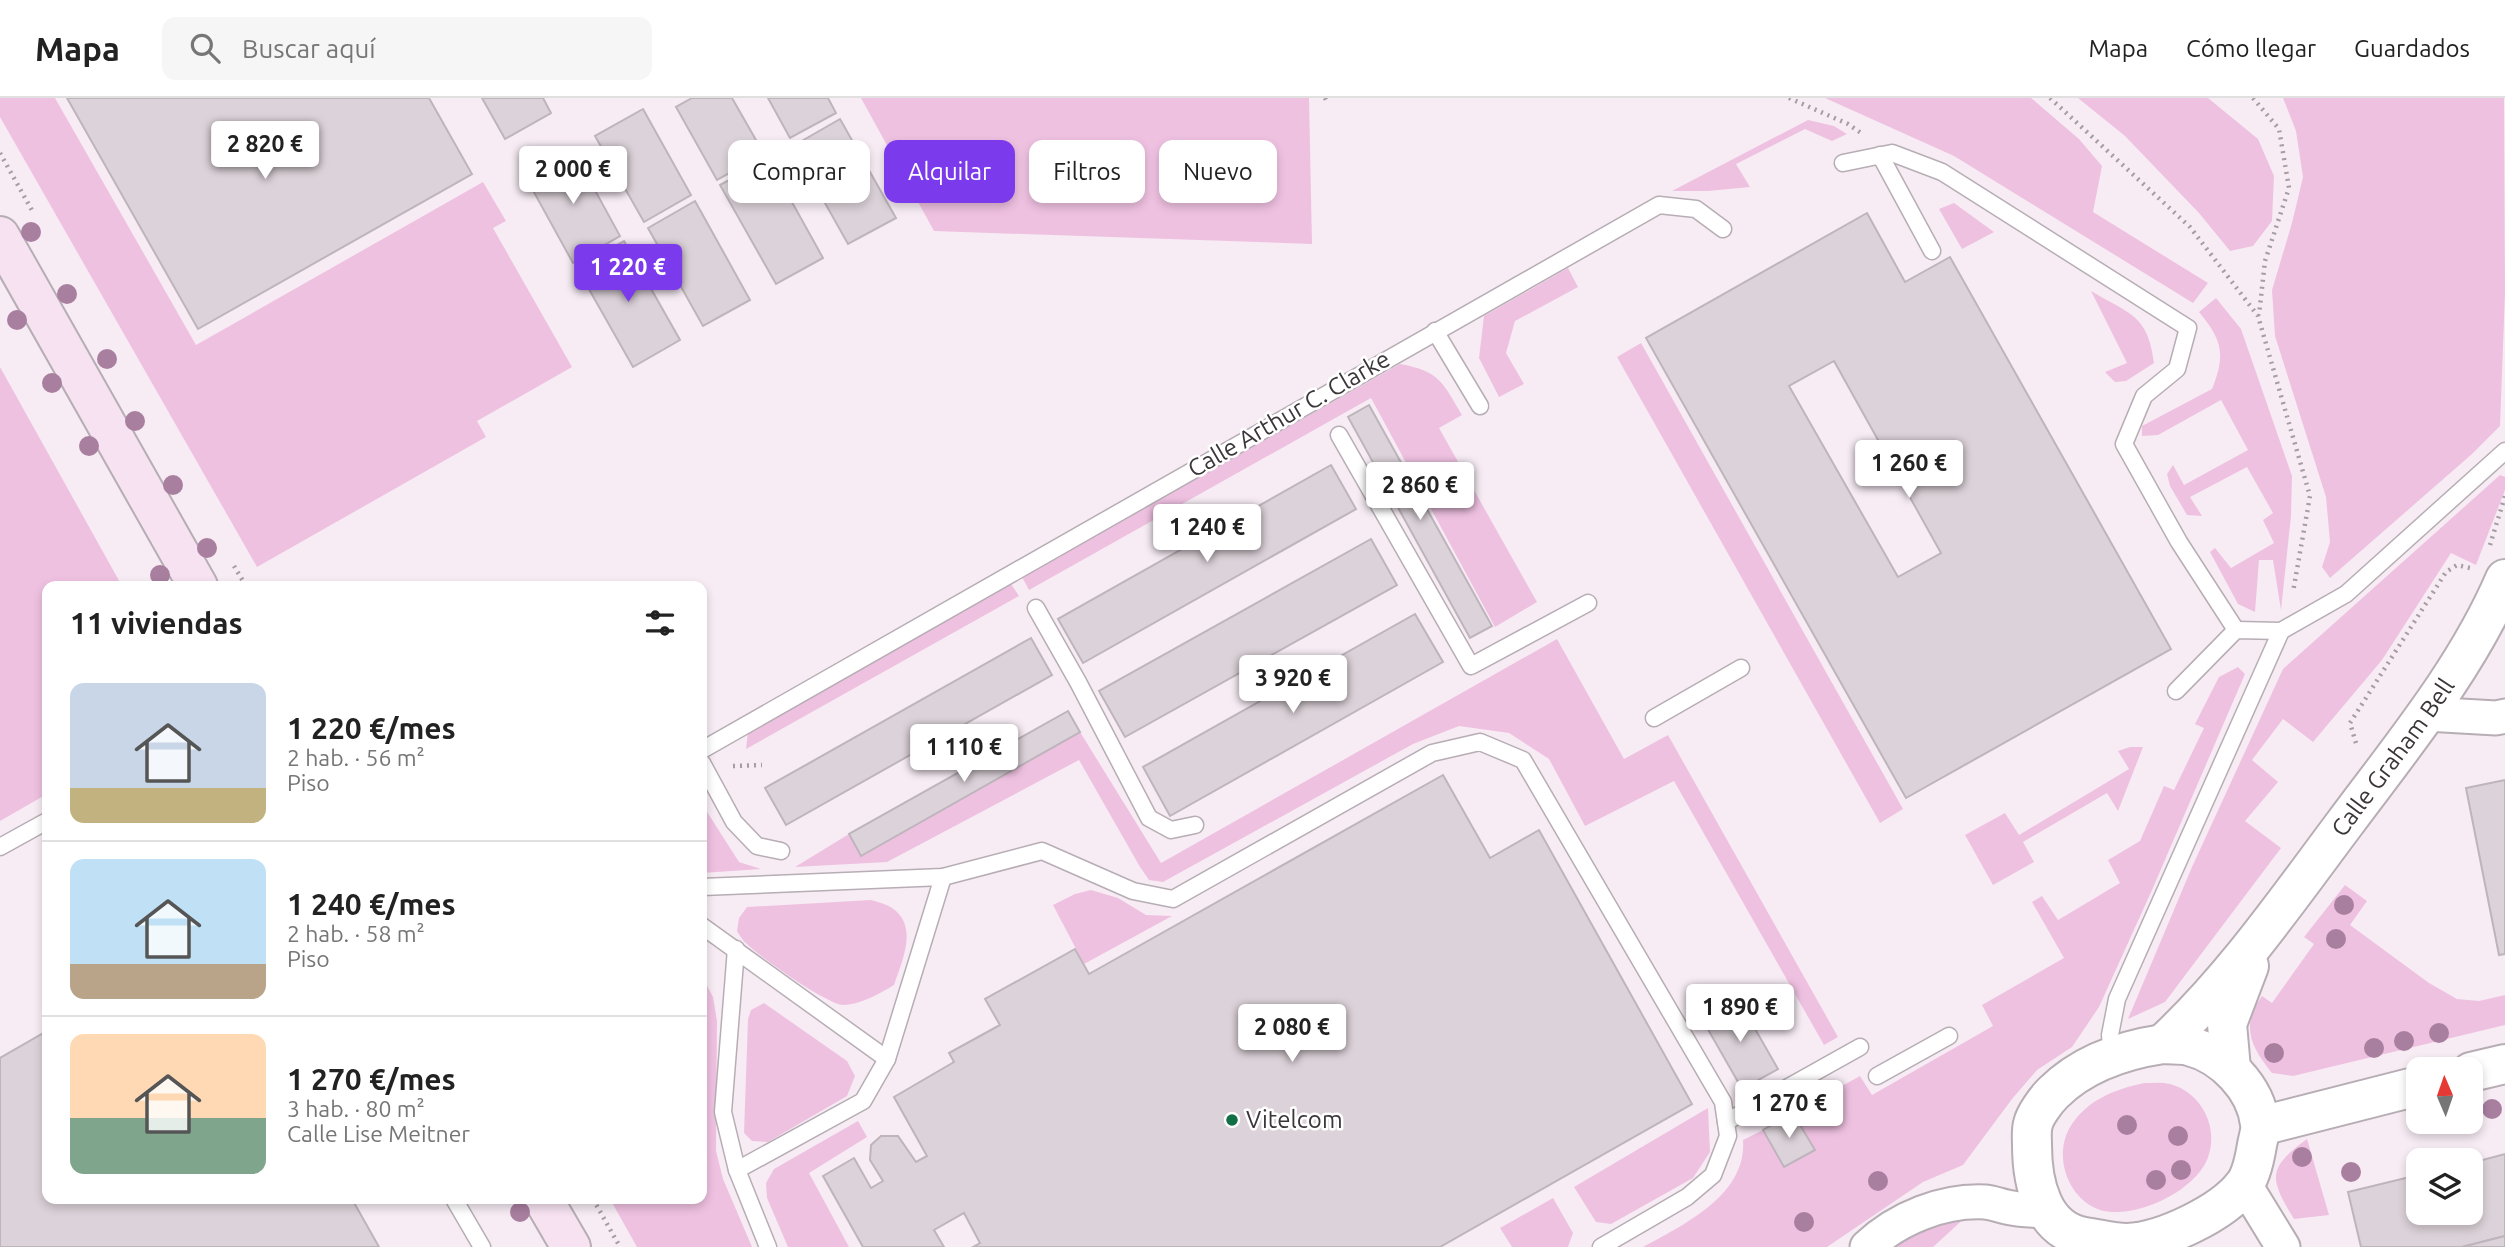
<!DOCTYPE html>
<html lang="es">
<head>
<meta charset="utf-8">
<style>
  :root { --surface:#fff; --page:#f6f6f6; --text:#222; --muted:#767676; --line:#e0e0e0; --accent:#7c3aed }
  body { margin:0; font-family:Ubuntu,sans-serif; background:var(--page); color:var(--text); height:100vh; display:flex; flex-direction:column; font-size:26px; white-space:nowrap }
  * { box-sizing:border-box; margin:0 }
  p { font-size:23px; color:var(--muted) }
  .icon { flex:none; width:38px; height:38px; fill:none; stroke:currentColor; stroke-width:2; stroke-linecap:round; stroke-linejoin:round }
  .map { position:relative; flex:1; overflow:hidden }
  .panel { position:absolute; left:42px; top:483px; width:665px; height:623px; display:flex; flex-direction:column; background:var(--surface); border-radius:14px; box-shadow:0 4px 10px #0003 }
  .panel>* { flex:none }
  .hud { position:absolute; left:728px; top:42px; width:665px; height:63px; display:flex; gap:14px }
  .needle { width:46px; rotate:358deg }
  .tools { position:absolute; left:2406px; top:959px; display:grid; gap:14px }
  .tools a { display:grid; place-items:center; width:77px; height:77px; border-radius:14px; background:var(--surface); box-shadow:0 4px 10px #0003; font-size:35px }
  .price { position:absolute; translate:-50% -60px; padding:0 16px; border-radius:7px; background:#fff; color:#222; font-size:23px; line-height:46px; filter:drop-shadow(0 2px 4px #0008) }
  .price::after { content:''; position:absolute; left:50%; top:42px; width:21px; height:16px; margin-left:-10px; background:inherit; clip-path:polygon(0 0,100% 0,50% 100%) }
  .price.on { background:var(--accent); color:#fff }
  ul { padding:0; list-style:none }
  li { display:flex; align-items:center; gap:21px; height:175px; padding:0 28px }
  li+li { border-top:2px solid var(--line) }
  li span { display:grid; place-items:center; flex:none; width:196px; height:140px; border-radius:14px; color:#555 }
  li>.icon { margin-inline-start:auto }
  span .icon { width:84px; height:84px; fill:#fffc; stroke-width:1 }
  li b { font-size:30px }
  h2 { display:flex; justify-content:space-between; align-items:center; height:84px; padding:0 28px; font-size:30px }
  .pill { padding:0 24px; border-radius:14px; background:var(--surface); box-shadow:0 4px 10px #0003; font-size:24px; line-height:63px }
  .pill.on { background:var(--accent); color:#fff }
  header { display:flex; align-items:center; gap:42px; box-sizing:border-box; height:98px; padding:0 35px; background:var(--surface); border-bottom:2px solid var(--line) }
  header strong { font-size:33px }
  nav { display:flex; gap:38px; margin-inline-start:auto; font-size:24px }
  .search { width:490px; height:63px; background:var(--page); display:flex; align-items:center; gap:18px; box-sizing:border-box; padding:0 24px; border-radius:14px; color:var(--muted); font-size:26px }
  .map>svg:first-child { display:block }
  .green { fill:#efc1e1 }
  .building { fill:#dcd2d9; stroke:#beb4bb; stroke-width:2; fill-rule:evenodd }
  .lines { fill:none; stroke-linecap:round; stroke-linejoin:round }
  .service-casing { stroke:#b7adb4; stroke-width:19 }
  .minor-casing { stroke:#b7adb4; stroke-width:37 }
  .tertiary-casing { stroke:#b7adb4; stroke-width:42 }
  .secondary-casing { stroke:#b7adb4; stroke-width:42 }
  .path { stroke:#a59da3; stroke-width:4.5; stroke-dasharray:2 5; stroke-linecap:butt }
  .service { stroke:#fff; stroke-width:16 }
  .minor { stroke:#fff; stroke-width:33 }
  .tertiary { stroke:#fff; stroke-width:38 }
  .secondary { stroke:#f6e2f1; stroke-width:38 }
  .tree { fill:#a97fa0 }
  .poi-dot { fill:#106f44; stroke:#fff; stroke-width:2.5 }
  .labels { text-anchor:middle; stroke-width:5; stroke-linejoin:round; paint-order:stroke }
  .street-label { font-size:24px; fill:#3a3639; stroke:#fff }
  .poi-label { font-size:24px; fill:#3a3639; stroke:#fff; text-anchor:start }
</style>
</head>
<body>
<header>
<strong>Mapa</strong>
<div class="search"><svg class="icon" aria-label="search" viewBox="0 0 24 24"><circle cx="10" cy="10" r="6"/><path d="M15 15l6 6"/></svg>Buscar aquí</div>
<nav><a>Mapa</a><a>Cómo llegar</a><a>Guardados</a></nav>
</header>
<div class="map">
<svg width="2505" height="1149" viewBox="0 0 2505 1149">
  <rect width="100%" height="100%" fill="#f7ecf4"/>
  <g class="green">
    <path d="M0,0h55l141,247 287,-163 23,39 -13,7 79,139 -95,54 9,16 -229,130 -257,-450z"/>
    <path d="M861,0h448l3,146 -378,-13z"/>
    <path d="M1825,0h206l48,41 23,27 -9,46 115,71 -15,20 -239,-147z"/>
    <path d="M2078,0h130l50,41 16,37 -2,45 -19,25 -23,5 -31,-38 -74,-77z"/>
    <path d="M2283,0h221l1,195 -5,133 -28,28 -142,124 -8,-11 8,-25 -4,-45 -51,-161 -3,-46 20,-67 11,-46 -7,-46z"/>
    <path d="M1808,22l26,6 13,8 -15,7 -27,-12 -69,35 14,23 -42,4h-36z"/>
    <path d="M1954,105l40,29 -32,17 -23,-40z"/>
    <path d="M1568,170l10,19 -63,34 -9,32 18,31 -25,13 -20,-39 5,-42z"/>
    <path d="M2091,193c38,23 57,23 63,72l-28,18 -11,1 -10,-10 22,-9z"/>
    <path d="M2216,200l25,31 51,147 -1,40 -10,94 -8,-50h-14l-4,52 -17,-8 -28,-52 5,-4 16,20 43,-25 -11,-23 10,-7 -26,-46 -57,30 12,19 -15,-1 -17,-29 -3,-12 6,-9 11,20 64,-35 -27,-50 -63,35 -16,1v-10l70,-37c14,-35 10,-49 -13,-77z"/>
    <path d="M1641,245l262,466 -23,14 -263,-466z"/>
    <path d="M1400,266c40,7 43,19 62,51l-23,13 98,174 -42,25 -124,-229 -342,192 -7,-13z"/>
    <path d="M0,269l122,219h-75v208l-47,27z"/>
    <path d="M2500,377l5,2v13l-29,75 -25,-12 -69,107 -69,82 -30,-23 -31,41 26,22 -33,39 36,27 -116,154 -37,17 64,-152 91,-198z"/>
    <path d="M1011,486l8,12 -273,153 2,-17z"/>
    <path d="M1557,541l67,120 44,-24 170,302 -14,8 -150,-264 -89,45 -36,-67 -40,-26 -50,-7 -46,18 -250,138 -14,-2 -9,-13 -61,-107 -192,102 -92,5 54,-33 13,22 218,-124 81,131z"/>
    <path d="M2238,569l7,7 -93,216 -53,117 -27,40 -35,23 -25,29 -49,66 -40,17 -96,65h-184c40,-22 104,-52 100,-107l20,-10 22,37 29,-16 -21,-38 67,-37 12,19 121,-69 -11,-21 82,-47 -32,-56 10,-6 16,24 62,-37 -12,-23 32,-19 24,-55 10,4 30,-62 -9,-4 24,-47z"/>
    <path d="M2130,649h13l-25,64 -11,-18 -84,49 11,20 -41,23 -28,-50 40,-22 14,22 110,-66 -11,-18z"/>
    <path d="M702,706l37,58 22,7 -59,4z"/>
    <path d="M2345,787l22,16 -17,24 79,58 28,16 22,2 26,-6v30l-212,51 -21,-3c-21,-26 -32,-47 -10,-77l10,7 42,-59 -10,-7z"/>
    <path d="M1091,792l27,8 28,17 26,1 -88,48 -31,-59 22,-11z"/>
    <path d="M871,802c7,2 15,4 21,8 27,18 10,53 2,77 -15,9 -32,19 -50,20 -15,1 -84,-48 -97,-61 -4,-3 -7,-8 -10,-13l2,-13 8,-11z"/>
    <path d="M702,878l11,21 4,24 -1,130 7,28 29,68h-115l-27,-48h92z"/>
    <path d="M764,905l83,58 8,15 -8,20 -79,46 -16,-1 -8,-8 4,-114 3,-9z"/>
    <path d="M2144,985c9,0 18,-1 26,1 33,9 50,46 37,76 -13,30 -63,54 -94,52 -41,-1 -64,-55 -41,-88 17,-25 44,-35 72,-41z"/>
    <path d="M1708,1010l2,44 -17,26 -82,46 -15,-2 -22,-35z"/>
    <path d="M858,1023l9,16 -58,36 40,74h-61l-21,-49 -1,-15 8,-14z"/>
    <path d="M2307,1041l22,76 -35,4c-25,-41 -27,-51 13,-80z"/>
    <path d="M1553,1100l20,35 -5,14h-56l-12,-19z"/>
    <path d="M1968,1117l-35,32h-50l33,-20z"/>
  </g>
  <g class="building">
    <path d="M67,0h362l43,76 -274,155z"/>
    <path d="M482,0h61l8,15 -46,26z"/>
    <path d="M692,0h40l32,56 -47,26 -41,-73z"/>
    <path d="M768,0h60l8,15 -46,25z"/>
    <path d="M643,11l48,86 -47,27 -49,-86z"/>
    <path d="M840,21l56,99 -48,26 -55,-98z"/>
    <path d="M573,52l47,86 -47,27 -48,-87z"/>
    <path d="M768,61l55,99 -47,26 -56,-99z"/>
    <path d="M695,103l55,99 -47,26 -55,-98z"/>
    <path d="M1867,115l38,69 45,-25 221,392 -265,149 -260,-460zM1834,263l107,192 -43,24 -109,-191z"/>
    <path d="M624,143l56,99 -47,27 -56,-99z"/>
    <path d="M1369,307l123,221 -22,12 -122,-221z"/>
    <path d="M1331,367l25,44 -273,154 -25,-44z"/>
    <path d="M1371,441l26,46 -272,152 -26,-46z"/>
    <path d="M1415,516l28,48 -273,154 -27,-49z"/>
    <path d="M1031,540l21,37 -266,150 -21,-37z"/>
    <path d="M1068,613l12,21 -219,124 -12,-22z"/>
    <path d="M1443,677l47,83 49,-28 153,274 -252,143h-467l7,-4 -16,-30 -30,17 10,17h-81l-40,-71 31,-18 17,30 12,-7 -13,-21 1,-15 10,-9h17l18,26 11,-6 -33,-59 60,-35 -5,-9 51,-28 -15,-26 90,-50 14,25z"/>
    <path d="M2505,682v174l-6,1 -33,-167z"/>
    <path d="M1738,901l40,70 -36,20 -40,-70z"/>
    <path d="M47,933v168h305l27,48h-379v-189z"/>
    <path d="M1793,1015l22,37 -31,17 -21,-37z"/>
    <path d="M2505,1056v82l-43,11h-101l-13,-55 70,-17v38h53v-50z"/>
    <path d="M2505,1138v11h-43z"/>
  </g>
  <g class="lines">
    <defs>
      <g id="service">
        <path d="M1880,57l52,96"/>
        <path d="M1843,65l49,-10 50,19 246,156 -11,41 -33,27 -20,48 55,98 57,88"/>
        <path d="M1435,233l45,75"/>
        <path d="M1339,337l132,231 117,-63"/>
        <path d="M1036,510l42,74 71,136 22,12 24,-5"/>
        <path d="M2176,593l60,-61 45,1 65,-37 159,-143"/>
        <path d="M1654,620l87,-50"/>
        <path d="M702,652l957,-545 37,4 27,20"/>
        <path d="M702,665l32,59 23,24 24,5"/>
        <path d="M0,749l47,-26"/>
        <path d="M702,789l241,-10 99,-26 91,40 40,8 259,-146 48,-11 43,18 200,342 5,34 -15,39 -26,22 -86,50"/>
        <path d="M702,828l185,133"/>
        <path d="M736,851l-13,163 14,58 31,77"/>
        <path d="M2112,958l-2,-21 7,-36 164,-368"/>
        <path d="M1877,978l72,-40"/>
        <path d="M1726,1024l134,-75"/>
        <path d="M737,1072l126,-69 24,-42 56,-182"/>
        <path d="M454,1101l28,48"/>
      </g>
      <g id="minor">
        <path d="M2426,616l70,4 9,-2"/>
        <path d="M2245,1087l38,62"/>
        <path d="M1867,1149c31,-29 76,-47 118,-45 10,1 18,5 27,6 10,2 22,2 32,3"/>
      </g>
      <g id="tertiary">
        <path d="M2163,946c8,1 18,0 26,2 35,9 67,42 71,78 1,7 -2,15 -3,21 -2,12 -6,31 -13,40 -21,28 -82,57 -117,58 -13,0 -28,-4 -42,-6 -43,-6 -53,-55 -53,-92 0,-6 -1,-14 1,-21 2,-9 13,-24 20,-31 29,-29 70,-43 110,-49z"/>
        <path id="s1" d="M2163,946c70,-65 125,-145 182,-221 58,-78 122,-155 160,-244"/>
        <path d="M2231,971l-4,-45 22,-58"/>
        <path d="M2471,974l34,-8"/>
        <path d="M2261,1028l157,-40"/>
      </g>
      <g id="secondary">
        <path d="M0,138l198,350"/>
        <path d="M543,1101l28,48"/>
      </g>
    </defs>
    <use href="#service" class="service-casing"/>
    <use href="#minor" class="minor-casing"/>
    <use href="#tertiary" class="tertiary-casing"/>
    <use href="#secondary" class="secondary-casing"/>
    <g class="path">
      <path d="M1325,0l1,2"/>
      <path d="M1789,0l59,26 13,9"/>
      <path d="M2050,0l140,129 68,89 52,180 -17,96"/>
      <path d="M2253,0l26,31 10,59 -24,73 -6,54"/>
      <path d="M0,55l34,61"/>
      <path d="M2490,447l15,-49"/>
      <path d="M234,468l12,20"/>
      <path d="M2356,645l-6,-20 96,-151 11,-7 13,3"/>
      <path d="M733,668l29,-1"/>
      <path d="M593,1101l27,48"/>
    </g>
    <use href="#service" class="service"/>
    <use href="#minor" class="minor"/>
    <use href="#tertiary" class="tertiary"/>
    <use href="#secondary" class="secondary"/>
  </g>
  <g class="tree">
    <circle cx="31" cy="134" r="10"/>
    <circle cx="67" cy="196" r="10"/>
    <circle cx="17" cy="222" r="10"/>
    <circle cx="107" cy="261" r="10"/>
    <circle cx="52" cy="285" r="10"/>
    <circle cx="135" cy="323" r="10"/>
    <circle cx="89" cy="348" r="10"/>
    <circle cx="173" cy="387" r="10"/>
    <circle cx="207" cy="450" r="10"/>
    <circle cx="160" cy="477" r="10"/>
    <circle cx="2344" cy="807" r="10"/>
    <circle cx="2336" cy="841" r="10"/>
    <circle cx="2439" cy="935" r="10"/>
    <circle cx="2404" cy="943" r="10"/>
    <circle cx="2374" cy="950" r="10"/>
    <circle cx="2274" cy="955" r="10"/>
    <circle cx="2492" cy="1011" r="10"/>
    <circle cx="2127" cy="1027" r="10"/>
    <circle cx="2178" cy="1038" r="10"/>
    <circle cx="2302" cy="1059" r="10"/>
    <circle cx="2181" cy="1072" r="10"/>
    <circle cx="2351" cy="1074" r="10"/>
    <circle cx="2156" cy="1082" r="10"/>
    <circle cx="1878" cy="1083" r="10"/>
    <circle cx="520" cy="1114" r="10"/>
    <circle cx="1804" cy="1124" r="10"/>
  </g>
  <circle class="poi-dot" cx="1232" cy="1022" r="7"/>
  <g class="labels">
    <g class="street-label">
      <text transform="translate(1289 316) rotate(-30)" y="8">Calle Arthur C. Clarke</text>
      <text dy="8" stroke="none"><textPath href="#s1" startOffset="368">Calle Graham Bell</textPath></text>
    </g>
    <g class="poi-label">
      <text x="1246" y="1030">Vitelcom</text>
    </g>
  </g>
</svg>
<div class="tools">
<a><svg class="needle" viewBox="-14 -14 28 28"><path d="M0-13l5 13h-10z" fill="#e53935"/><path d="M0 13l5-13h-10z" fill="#767676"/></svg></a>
<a><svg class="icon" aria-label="layers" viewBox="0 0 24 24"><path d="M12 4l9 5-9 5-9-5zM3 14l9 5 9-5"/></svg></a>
</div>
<b class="price" style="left:265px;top:83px">2 820 €</b>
<b class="price" style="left:573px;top:108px">2 000 €</b>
<b class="price on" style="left:628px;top:206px">1 220 €</b>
<b class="price" style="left:1909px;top:402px">1 260 €</b>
<b class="price" style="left:1420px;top:424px">2 860 €</b>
<b class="price" style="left:1207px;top:466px">1 240 €</b>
<b class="price" style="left:1293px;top:617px">3 920 €</b>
<b class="price" style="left:964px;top:686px">1 110 €</b>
<b class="price" style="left:1740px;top:946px">1 890 €</b>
<b class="price" style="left:1292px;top:966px">2 080 €</b>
<b class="price" style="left:1789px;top:1042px">1 270 €</b>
<div class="hud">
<a class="pill">Comprar</a>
<a class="pill on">Alquilar</a>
<a class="pill">Filtros</a>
<a class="pill">Nuevo</a>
</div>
<section class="panel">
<h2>11 viviendas<svg class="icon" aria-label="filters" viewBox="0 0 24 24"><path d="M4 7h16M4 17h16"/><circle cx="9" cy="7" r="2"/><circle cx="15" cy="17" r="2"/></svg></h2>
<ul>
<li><span style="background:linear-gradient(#c9d6e8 75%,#c2b280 0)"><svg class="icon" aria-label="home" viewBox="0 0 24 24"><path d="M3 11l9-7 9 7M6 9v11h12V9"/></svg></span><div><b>1 220 €/mes</b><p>2 hab. · 56 m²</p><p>Piso</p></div></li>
<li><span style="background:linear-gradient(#bfe0f5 75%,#b9a48a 0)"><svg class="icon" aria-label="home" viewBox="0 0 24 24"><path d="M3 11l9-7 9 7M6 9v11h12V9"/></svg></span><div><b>1 240 €/mes</b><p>2 hab. · 58 m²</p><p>Piso</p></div></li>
<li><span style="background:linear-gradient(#ffd9b3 60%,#7fa58c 0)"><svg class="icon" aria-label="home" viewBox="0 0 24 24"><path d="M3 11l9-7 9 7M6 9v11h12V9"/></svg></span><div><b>1 270 €/mes</b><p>3 hab. · 80 m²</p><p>Calle Lise Meitner</p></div></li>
</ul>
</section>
</div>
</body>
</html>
